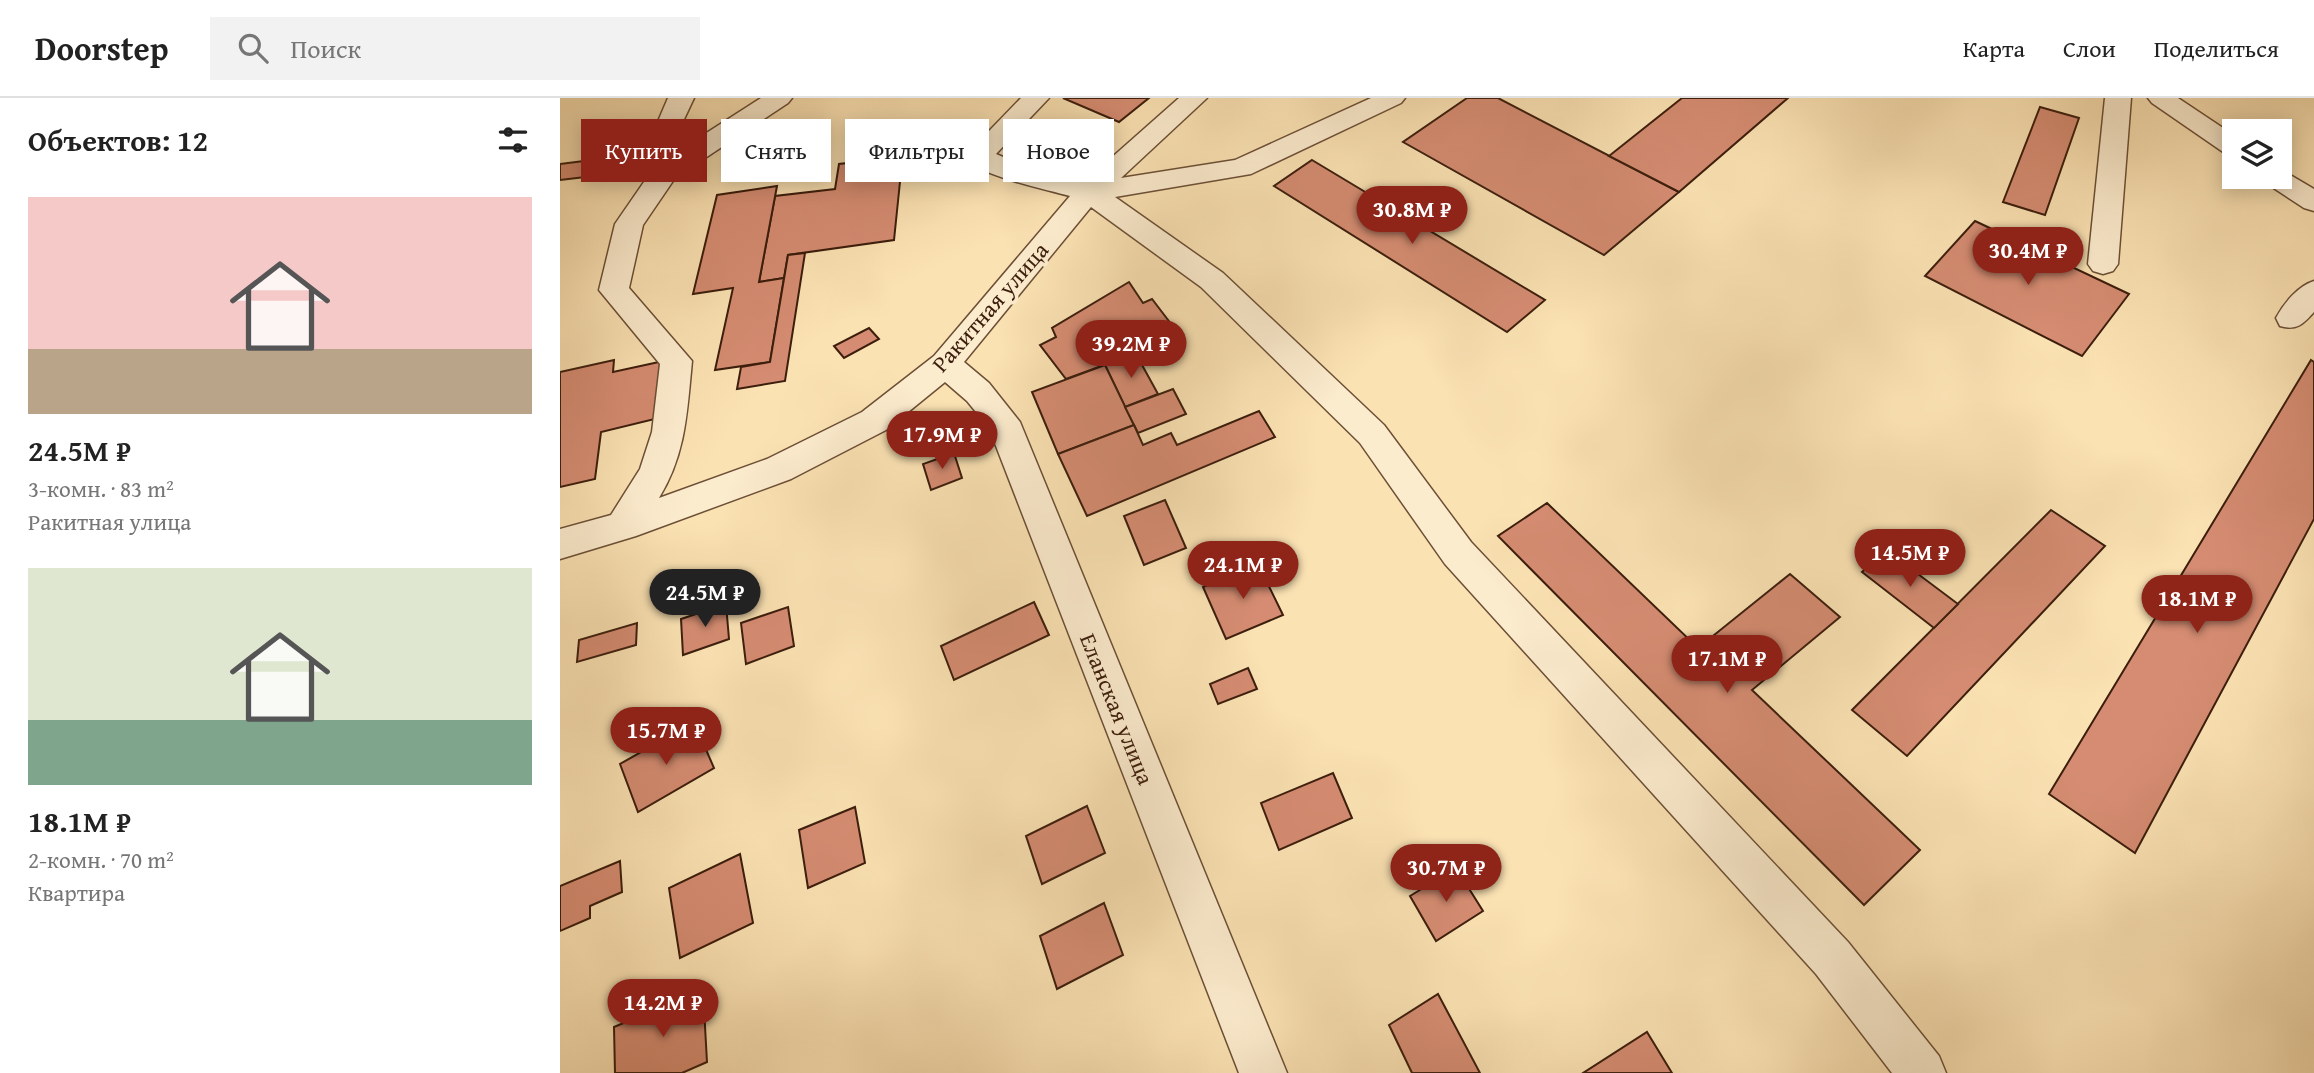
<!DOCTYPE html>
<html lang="ru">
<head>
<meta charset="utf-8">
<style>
  :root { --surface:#fff; --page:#f2f2f2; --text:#222; --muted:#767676; --line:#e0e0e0; --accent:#8f2418 }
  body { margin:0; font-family:"Gentium Book Plus",serif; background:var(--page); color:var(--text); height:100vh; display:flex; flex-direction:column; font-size:26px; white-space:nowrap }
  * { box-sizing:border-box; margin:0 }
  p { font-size:23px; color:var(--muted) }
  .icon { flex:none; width:38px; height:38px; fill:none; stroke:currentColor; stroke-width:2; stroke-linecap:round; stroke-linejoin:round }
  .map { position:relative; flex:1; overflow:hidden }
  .panel { display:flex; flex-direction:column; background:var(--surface); width:560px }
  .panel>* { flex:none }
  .guide { position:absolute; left:21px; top:21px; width:665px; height:63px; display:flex; gap:14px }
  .buttons { position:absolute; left:1662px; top:21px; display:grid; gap:14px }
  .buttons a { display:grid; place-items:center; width:70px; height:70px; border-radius:0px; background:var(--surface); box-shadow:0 4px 18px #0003; font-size:35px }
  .price { position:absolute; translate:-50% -60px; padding:0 16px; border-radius:24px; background:var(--accent); color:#fff; font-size:23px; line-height:46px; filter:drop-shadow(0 2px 4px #0008) }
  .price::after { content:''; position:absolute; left:50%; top:42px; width:21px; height:16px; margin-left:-10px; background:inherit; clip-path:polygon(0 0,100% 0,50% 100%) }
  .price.active { background:#222; color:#fff }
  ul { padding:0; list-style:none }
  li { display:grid; align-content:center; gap:14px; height:371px; padding:0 28px }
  li span { display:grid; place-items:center; height:217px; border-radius:0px; color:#555 }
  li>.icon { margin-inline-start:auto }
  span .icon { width:126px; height:126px; fill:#fffc; stroke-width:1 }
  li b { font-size:30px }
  h2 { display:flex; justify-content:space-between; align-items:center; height:84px; padding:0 28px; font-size:30px }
  .tag { padding:0 24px; border-radius:0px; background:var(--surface); box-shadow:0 4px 18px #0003; font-size:24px; line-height:63px }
  .tag.active { background:var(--accent); color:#fff }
  header { display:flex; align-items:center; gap:42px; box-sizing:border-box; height:98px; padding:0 35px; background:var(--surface); border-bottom:2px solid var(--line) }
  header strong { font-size:33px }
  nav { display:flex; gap:38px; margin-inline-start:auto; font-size:24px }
  .search { width:490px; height:63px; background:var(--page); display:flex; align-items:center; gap:18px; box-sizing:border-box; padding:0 24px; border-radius:0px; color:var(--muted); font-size:26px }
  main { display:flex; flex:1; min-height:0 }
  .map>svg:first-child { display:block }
  .building { fill:#d58c72; stroke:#3c1e0d; stroke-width:2 }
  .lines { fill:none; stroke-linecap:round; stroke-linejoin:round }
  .minor-casing { stroke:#6c4f36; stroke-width:3 }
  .minor { fill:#fcecce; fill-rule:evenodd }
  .labels { text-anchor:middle; stroke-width:7; stroke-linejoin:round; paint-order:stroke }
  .street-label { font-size:23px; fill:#3c1e0d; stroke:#fcecce }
</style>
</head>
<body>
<header>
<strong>Doorstep</strong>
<div class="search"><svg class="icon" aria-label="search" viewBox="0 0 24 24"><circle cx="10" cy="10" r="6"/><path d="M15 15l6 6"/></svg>Поиск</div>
<nav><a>Карта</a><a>Слои</a><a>Поделиться</a></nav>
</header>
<main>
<section class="panel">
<h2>Объектов: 12<svg class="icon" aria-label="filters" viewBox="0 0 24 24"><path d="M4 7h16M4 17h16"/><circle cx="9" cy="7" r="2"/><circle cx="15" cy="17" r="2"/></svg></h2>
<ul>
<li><span style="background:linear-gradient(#f6c9c9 70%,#b9a48a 0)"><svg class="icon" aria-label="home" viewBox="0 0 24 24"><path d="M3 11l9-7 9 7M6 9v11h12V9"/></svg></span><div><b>24.5M ₽</b><p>3-комн. · 83 m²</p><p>Ракитная улица</p></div></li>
<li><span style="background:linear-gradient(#dfe7d0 70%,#7fa58c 0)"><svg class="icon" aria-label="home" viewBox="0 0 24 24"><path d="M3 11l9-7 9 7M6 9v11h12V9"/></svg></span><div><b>18.1M ₽</b><p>2-комн. · 70 m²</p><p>Квартира</p></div></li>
</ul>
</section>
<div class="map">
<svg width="1754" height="975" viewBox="0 0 1754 975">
  <rect width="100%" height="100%" fill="#fbe2b3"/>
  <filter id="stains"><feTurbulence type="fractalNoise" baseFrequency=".00286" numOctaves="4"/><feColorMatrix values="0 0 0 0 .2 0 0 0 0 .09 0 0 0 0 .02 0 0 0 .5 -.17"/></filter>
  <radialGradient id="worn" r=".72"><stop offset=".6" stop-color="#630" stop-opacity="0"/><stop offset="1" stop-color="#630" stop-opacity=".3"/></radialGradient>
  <g class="building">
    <path d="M503,0h86l-30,24z"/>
    <path d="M907,0h31l181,94 -75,63 -201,-113z"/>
    <path d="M1122,0h106l-109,94 -70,-36z"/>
    <path d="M1480,9l39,11 -34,97 -42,-13z"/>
    <path d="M346,26l-5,26 -31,3 6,-26z"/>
    <path d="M48,60l-6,17 -42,5v-16z"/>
    <path d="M752,62l233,140 -38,32 -233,-146z"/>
    <path d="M306,63l-3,16 38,-5 -7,68 -106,15 -4,23 -25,4 16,-86 60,-7 4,-25z"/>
    <path d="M217,88l-18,96 25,-4 -14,84 -55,8 18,-82 -40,6 24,-99z"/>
    <path d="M1415,123l154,73 -47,62 -157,-80z"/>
    <path d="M245,155l-20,128 -48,8 4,-22 29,-5 18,-107z"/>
    <path d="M569,184l14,21 9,-4 29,38 -115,42 -26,-34 16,-8 -4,-9z"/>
    <path d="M309,230l10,11 -35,19 -10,-12z"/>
    <path d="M576,256l22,40 -33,13 -20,-42z"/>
    <path d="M54,262l-1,12 55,-12 -5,57 -62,15 -6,47 -35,8v-115z"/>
    <path d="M1751,262l3,2v157l-179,334 -86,-59z"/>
    <path d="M545,267l29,60 -76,29 -26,-62z"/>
    <path d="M613,291l13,25 -48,19 -13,-26z"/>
    <path d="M699,313l16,26 -188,79 -29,-62 76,-29 9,20 28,-12 6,12z"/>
    <path d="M394,355l8,25 -31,12 -8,-26z"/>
    <path d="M605,402l21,48 -42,17 -20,-49z"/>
    <path d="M987,405l151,145 92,-74 50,43 -88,73 168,160 -56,55 -366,-369z"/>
    <path d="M1491,412l54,36 -198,210 -55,-46z"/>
    <path d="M1326,452l72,54 -24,24 -72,-56z"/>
    <path d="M698,466l25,51 -57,24 -23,-52z"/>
    <path d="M474,504l15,33 -95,45 -13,-34z"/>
    <path d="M166,506l3,35 -46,16 -2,-36z"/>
    <path d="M228,509l6,39 -48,18 -5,-41z"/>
    <path d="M77,525l-1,22 -59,17 2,-22z"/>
    <path d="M688,570l9,21 -39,15 -8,-20z"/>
    <path d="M134,624l20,46 -76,44 -18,-48z"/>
    <path d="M773,675l19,45 -73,32 -18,-47z"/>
    <path d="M527,708l18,47 -63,31 -16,-48z"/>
    <path d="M295,709l10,56 -57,25 -9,-58z"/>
    <path d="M180,756l13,69 -73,35 -11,-70z"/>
    <path d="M60,763l2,31 -32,14v12l-30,13v-45z"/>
    <path d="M896,770l27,43 -47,30 -26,-45z"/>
    <path d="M544,805l19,52 -66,34 -17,-53z"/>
    <path d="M143,892l4,72 -25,11h-67l-1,-46z"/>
    <path d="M878,896l42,79h-68l-23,-48z"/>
    <path d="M1087,934l25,41h-89z"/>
  </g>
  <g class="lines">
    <defs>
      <g id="minor">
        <path d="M108,0h26l-16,34 -9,2 -9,-2 -4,-6z"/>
        <path d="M201,0h31l-4,5 -113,75 -32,47 -14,63 63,73c-5,51 -6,93 -33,137l108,-39 95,-47 72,-56 136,-160c-22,-6 -94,-21 -106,-39l57,-59h28l-53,56 26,11 62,17 95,-84h28l-86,80 114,-18 136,-62h34l-4,5 -150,71 -136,23 108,76 161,152 87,117 377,400 91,114 7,17h-54l-76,-99 -371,-410 -85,-121 -159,-156 -110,-80 -127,155 25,21 31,39 267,651h-48l-250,-645 -22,-27 -22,-19 -59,48 -95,49 -155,57 -76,23v-30l51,-14 29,-46 12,-37 8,-68 -61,-74 16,-66 40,-58z"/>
        <path d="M1545,0h26l-13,166 -5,7 -10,3 -10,-3 -5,-7z"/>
        <path d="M1588,0h30l57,38v20l-9,-2 -74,-51z"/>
        <path d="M1720,71l34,20v22l-10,-3 -38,-25 -4,-6h18z"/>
        <path d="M1754,183v31c-11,12 -17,19 -34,14l-4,-8c8,-15 22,-32 38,-37z"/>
      </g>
    </defs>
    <use href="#minor" class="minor-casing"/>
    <use href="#minor" class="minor"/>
  </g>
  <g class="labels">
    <g class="street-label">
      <text transform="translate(430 209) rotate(-49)" y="8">Ракитная улица</text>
      <text transform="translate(557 611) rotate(68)" y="8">Еланская улица</text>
    </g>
  </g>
  <rect width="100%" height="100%" filter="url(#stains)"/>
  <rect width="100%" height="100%" fill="url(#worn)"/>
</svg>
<div class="buttons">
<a><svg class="icon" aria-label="layers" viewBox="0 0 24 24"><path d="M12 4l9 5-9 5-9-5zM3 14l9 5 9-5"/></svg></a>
</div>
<b class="price" style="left:852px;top:148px">30.8M ₽</b>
<b class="price" style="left:1468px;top:189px">30.4M ₽</b>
<b class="price" style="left:571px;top:282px">39.2M ₽</b>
<b class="price" style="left:382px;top:373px">17.9M ₽</b>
<b class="price" style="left:1350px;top:491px">14.5M ₽</b>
<b class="price" style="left:683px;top:503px">24.1M ₽</b>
<b class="price active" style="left:145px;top:531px">24.5M ₽</b>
<b class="price" style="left:1637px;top:537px">18.1M ₽</b>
<b class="price" style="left:1167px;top:597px">17.1M ₽</b>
<b class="price" style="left:106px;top:669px">15.7M ₽</b>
<b class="price" style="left:886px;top:806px">30.7M ₽</b>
<b class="price" style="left:103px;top:941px">14.2M ₽</b>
<div class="guide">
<a class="tag active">Купить</a>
<a class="tag">Снять</a>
<a class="tag">Фильтры</a>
<a class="tag">Новое</a>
</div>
</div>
</main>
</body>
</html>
